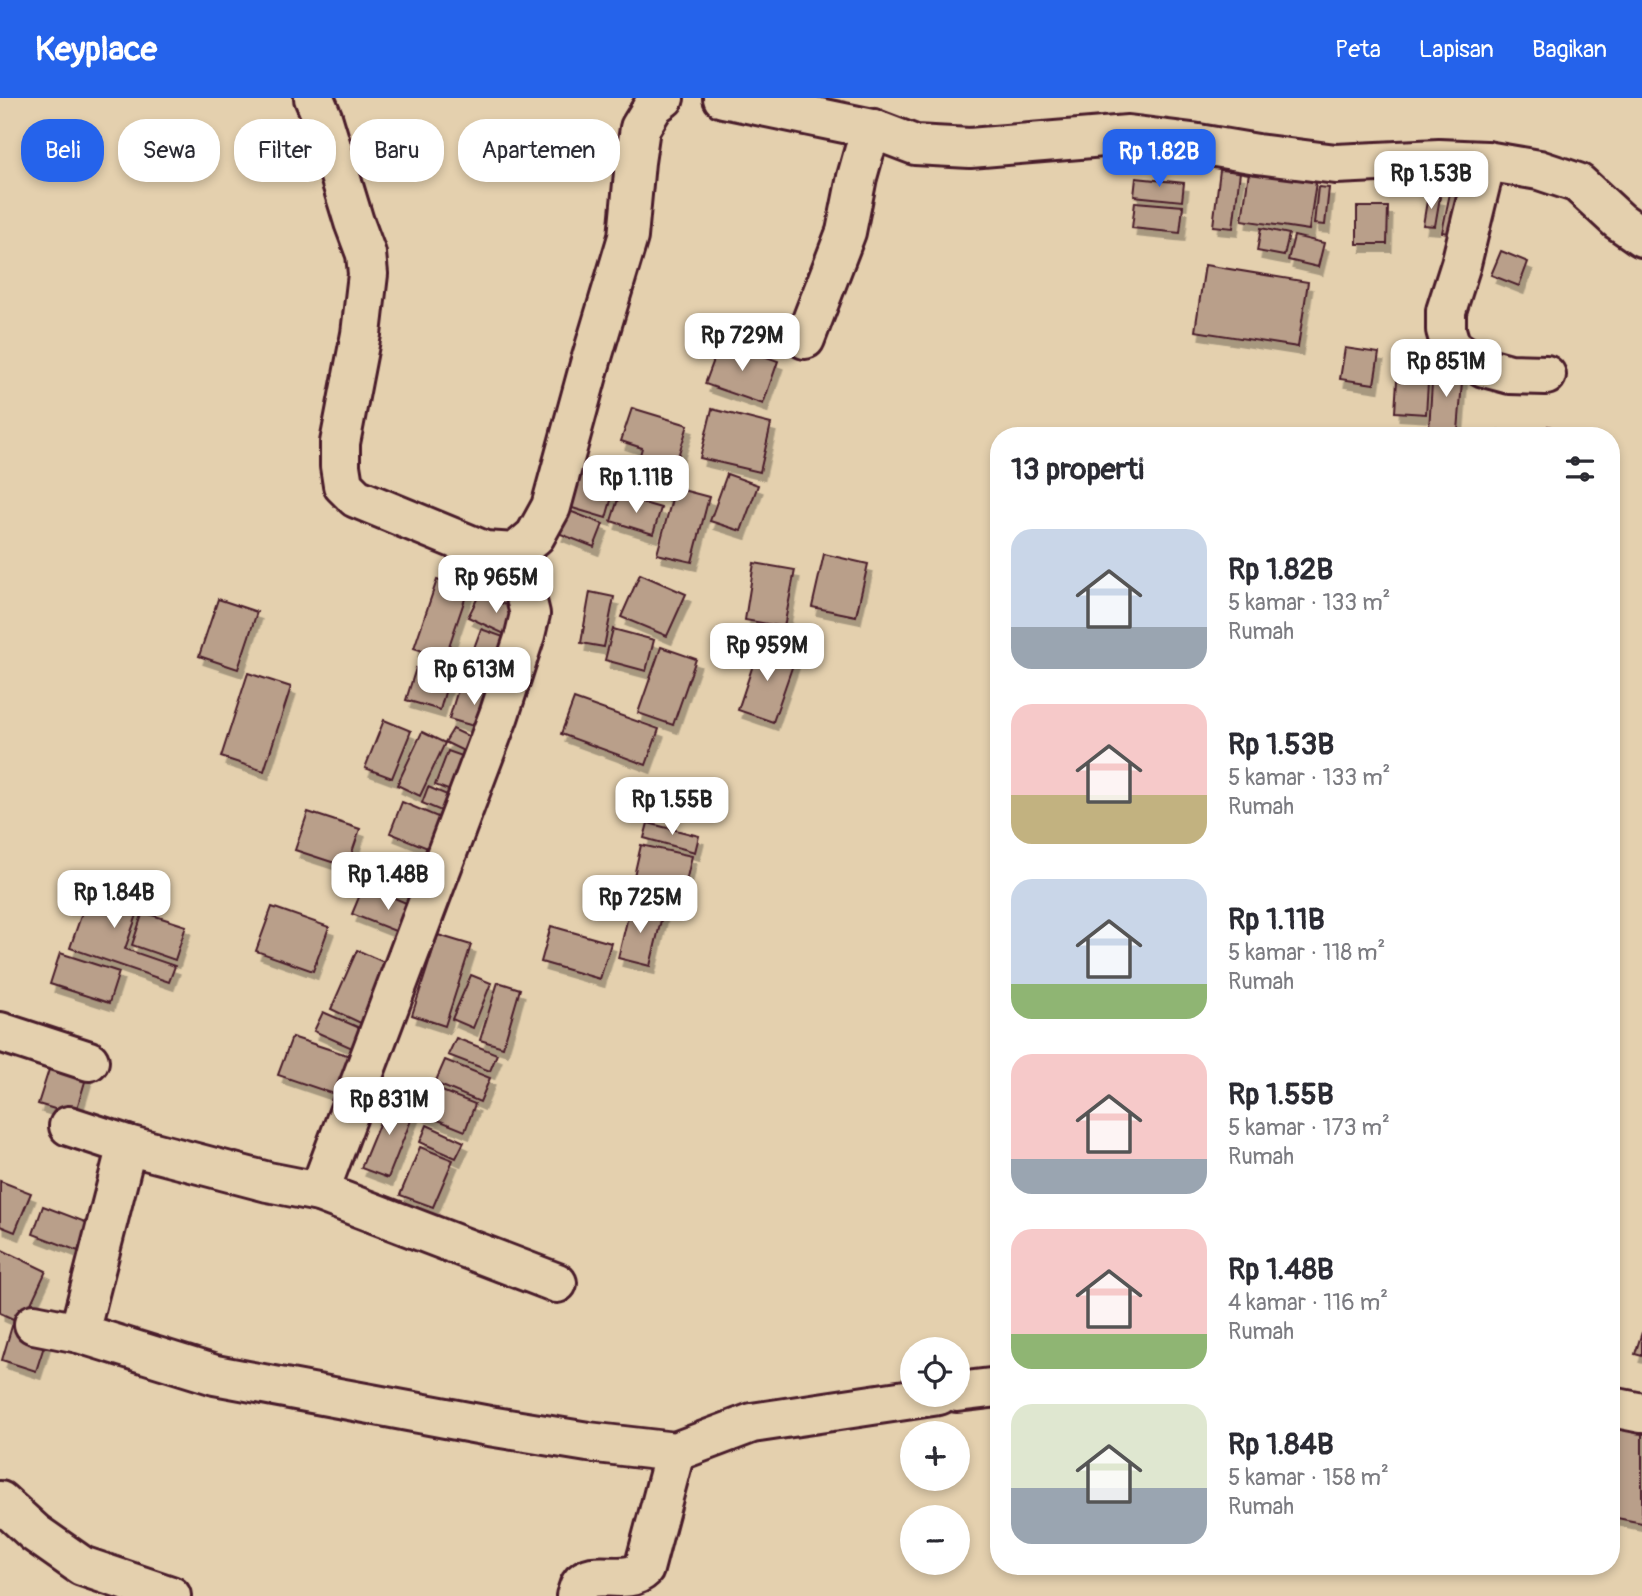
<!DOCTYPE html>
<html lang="id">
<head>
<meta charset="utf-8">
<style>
  :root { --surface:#fff; --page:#f2f2f3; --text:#2b2b33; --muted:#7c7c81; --accent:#2563eb }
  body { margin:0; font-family:Pangolin,sans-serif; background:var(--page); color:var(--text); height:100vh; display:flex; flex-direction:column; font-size:26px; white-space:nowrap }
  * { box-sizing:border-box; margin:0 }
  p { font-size:23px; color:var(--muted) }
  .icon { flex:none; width:38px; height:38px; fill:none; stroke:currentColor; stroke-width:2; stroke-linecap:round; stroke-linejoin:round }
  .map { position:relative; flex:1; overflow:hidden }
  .sheet { position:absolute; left:990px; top:329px; width:630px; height:1148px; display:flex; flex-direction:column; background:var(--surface); border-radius:28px; box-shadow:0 4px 10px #0003 }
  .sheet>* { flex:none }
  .banner { position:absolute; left:21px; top:21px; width:665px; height:63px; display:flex; gap:14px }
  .fabs { position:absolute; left:900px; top:1239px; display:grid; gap:14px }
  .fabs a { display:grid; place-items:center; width:70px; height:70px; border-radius:50%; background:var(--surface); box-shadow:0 4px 10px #0003; font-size:35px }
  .price { position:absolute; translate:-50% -60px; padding:0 16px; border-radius:14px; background:#fff; color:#222; font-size:23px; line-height:46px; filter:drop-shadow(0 2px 4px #0008) }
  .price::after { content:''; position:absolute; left:50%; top:42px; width:21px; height:16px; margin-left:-10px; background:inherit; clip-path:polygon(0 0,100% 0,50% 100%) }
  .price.on { background:var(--accent); color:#fff }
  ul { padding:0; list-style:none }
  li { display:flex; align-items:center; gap:21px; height:175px; padding:0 21px }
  li span { display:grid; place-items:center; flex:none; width:196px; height:140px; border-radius:21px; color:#555 }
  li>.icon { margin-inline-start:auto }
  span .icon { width:84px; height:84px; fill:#fffc; stroke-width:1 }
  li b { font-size:30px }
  h2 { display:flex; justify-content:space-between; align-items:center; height:84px; padding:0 21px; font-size:30px }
  .chip { padding:0 24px; border-radius:28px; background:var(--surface); box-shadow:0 4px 10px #0003; font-size:24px; line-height:63px }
  .chip.on { background:var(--accent); color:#fff }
  header { display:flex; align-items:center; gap:42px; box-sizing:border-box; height:98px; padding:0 35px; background:var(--accent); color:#fff }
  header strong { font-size:33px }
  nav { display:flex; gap:38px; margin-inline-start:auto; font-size:24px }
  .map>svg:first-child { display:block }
  .building { fill:#b99f8a; stroke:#4a1f2b; stroke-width:2; filter:url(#shadow) }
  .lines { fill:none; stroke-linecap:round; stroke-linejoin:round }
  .minor-casing { stroke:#4a1f2b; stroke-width:44 }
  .minor { stroke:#e4d0ae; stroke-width:38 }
</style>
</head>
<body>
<header>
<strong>Keyplace</strong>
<nav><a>Peta</a><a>Lapisan</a><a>Bagikan</a></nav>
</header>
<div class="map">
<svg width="1642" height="1498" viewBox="0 0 1642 1498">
  <defs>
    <filter id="shadow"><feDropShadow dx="4.5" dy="8" stdDeviation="0" flood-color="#0004"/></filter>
  </defs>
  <rect width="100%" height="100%" fill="#e4d0ae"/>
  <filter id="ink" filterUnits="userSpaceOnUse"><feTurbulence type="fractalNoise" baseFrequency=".0143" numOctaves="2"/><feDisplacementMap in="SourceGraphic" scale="14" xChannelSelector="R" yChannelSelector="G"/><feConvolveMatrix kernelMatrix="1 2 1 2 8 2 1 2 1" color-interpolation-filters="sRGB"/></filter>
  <g filter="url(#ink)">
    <g class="building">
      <path d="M1220,72l20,2 -7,56 -20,-2z"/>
      <path d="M1249,74l67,10 -7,48 -67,-10z"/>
      <path d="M1136,80l48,5 -2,18 -48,-5z"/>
      <path d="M1318,89l11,1 -4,37 -11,-1z"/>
      <path d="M1450,95l14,3 -7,39 -15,-3z"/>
      <path d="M1428,97l12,2 -5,29 -12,-1z"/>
      <path d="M1135,104l48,4 -3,27 -48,-5z"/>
      <path d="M1357,109h31l-1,37h-30z"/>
      <path d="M1261,130l28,6 -5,22 -27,-5z"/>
      <path d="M1294,138l30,7 -6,24 -30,-7z"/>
      <path d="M1501,153l27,11 -9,24 -28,-11z"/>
      <path d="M1205,167l103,17 -10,65 -103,-16z"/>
      <path d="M721,243l57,20 -15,43 -58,-20z"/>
      <path d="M1345,250l34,5 -5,31 -34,-5z"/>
      <path d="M1399,251l31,3 -4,62 -31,-2z"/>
      <path d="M1433,270l30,2 -5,61 -29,-2z"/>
      <path d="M632,310l56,17 -22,69 -34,-11 10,-35 -21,-7z"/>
      <path d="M712,311l59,15 -11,48 -60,-14z"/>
      <path d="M1548,328l28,8 -1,2h-30z"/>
      <path d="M1499,332l18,6h-20z"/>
      <path d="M580,374l36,11 -10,35 -37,-11z"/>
      <path d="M727,376l31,11 -17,46 -31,-10z"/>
      <path d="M675,390l34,9 -17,65 -35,-8z"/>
      <path d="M619,398l42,12 -8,26 -42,-13z"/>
      <path d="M567,412l36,14 -9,23 -36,-14z"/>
      <path d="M824,456l44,10 -12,52 -44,-9z"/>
      <path d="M754,465l41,7 -11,57 -39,-7z"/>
      <path d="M640,476l46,20 -19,42 -46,-19z"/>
      <path d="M437,482l31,10 -23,68 -31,-10z"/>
      <path d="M590,494l24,5 -10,50 -23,-4z"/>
      <path d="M480,495l45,21 -12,24 -45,-21z"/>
      <path d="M218,501l39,13 -19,57 -39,-13z"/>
      <path d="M481,531l39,14 -17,49 -40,-14z"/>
      <path d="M613,531l41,11 -8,31 -41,-11z"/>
      <path d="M760,546l36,12 -23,66 -35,-12z"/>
      <path d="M661,549l35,12 -23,66 -35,-12z"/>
      <path d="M416,570l33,10 -9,32 -34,-10z"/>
      <path d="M248,575l43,14 -27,84 -43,-14z"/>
      <path d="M460,585l38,11 -10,36 -39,-11z"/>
      <path d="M574,601l85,30 -13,36 -85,-31z"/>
      <path d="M384,622l27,11 -19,47 -27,-10z"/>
      <path d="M453,631l34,16 -7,14 -35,-17z"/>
      <path d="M422,634l23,11 -25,53 -23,-11z"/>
      <path d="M448,653l31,11 -13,35 -31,-12z"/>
      <path d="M428,689l36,15 -6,16 -36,-15z"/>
      <path d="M402,704l55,23 -12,30 -55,-22z"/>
      <path d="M308,714l52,17 -13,38 -52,-17z"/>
      <path d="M648,725l51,13 -4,16 -51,-14z"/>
      <path d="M641,747l51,11 -7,30 -51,-10z"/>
      <path d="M378,756l58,27 -11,23 -58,-27z"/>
      <path d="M94,780l50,17 -19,54 50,17 -6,16 -99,-34z"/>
      <path d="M364,787l61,26 -12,27 -61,-24z"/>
      <path d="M631,806l32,8 -13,54 -32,-8z"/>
      <path d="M272,809l57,20 -16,44 -57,-20z"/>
      <path d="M143,814l43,14 -11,34 -43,-15z"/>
      <path d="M551,828l60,17 -11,36 -59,-17z"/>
      <path d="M438,837l33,10 -26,81 -33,-11z"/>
      <path d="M357,852l38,17 -26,60 -38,-18z"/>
      <path d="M60,855l59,19 -10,31 -59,-19z"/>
      <path d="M471,877l20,8 -18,45 -21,-9z"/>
      <path d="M498,884l22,7 -17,58 -23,-7z"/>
      <path d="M323,914l46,20 -8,20 -47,-21z"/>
      <path d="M292,939l67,22 -13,39 -68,-23z"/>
      <path d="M456,940l41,16 -7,17 -42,-16z"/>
      <path d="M54,956l36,11 -15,50 -37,-11z"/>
      <path d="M445,962l45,18 -10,24 -45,-19z"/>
      <path d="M429,988l46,18 -10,27 -47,-19z"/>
      <path d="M391,997l26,10 -29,73 -27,-10z"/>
      <path d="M427,1027l37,17 -8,16 -36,-16z"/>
      <path d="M420,1049l33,13 -20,47 -33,-12z"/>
      <path d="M0,1083l31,12 -16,39 -15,-6z"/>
      <path d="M43,1108l45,17 -10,28 -45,-17z"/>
      <path d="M0,1151l46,22 -24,52 -22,-10z"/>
      <path d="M12,1228l35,11 -11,34 -34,-11z"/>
      <path d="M1642,1234v24l-7,-2z"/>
      <path d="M1612,1320l30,7v98l-30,-6z"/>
    </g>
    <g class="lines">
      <defs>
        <g id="minor">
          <path d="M314,0l8,19 32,105 12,32 2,20 -7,60 -21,109v23l3,19 13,13 129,53 30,2 20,-17 16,-29 39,-143 38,-127 7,-75 5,-34 14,-23 10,-7"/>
          <path d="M723,0l150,31 42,16 55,3 158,-13 64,8 65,11 79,10 103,-5 47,2 53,9 39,13 41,38 23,16"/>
          <path d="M1486,63l-25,103 -15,47v19l5,17 15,10 18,10 26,7 36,1"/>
          <path d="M805,241l41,-107 11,-55 7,-25 9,-23"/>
          <path d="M0,934l89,29"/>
          <path d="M69,1028l58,19 141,37 51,10 238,91"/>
          <path d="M319,1094l180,-477 26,-80 5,-21 -15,-61"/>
          <path d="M34,1226l45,9 136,42 274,51 99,16 87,10 77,-29 187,-28"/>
          <path d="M79,1235l48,-188"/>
          <path d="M957,1294l42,-5"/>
          <path d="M1612,1309l30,6"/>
          <path d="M0,1403l35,32 47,33 89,30"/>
          <path d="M576,1498c2,-4 2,-8 4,-11 12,-19 46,2 64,-16l31,-117"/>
        </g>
      </defs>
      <use href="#minor" class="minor-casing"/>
      <use href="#minor" class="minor"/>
    </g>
  </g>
</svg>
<div class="fabs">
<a><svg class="icon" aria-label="locate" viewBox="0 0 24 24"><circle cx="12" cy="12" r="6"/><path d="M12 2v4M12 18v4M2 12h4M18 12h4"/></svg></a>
<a>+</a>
<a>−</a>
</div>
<b class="price on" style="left:1159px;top:91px">Rp 1.82B</b>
<b class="price" style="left:1431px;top:113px">Rp 1.53B</b>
<b class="price" style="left:742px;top:275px">Rp 729M</b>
<b class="price" style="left:1446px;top:301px">Rp 851M</b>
<b class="price" style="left:636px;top:417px">Rp 1.11B</b>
<b class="price" style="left:496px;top:517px">Rp 965M</b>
<b class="price" style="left:767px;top:585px">Rp 959M</b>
<b class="price" style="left:474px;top:609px">Rp 613M</b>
<b class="price" style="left:672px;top:739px">Rp 1.55B</b>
<b class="price" style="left:388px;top:814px">Rp 1.48B</b>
<b class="price" style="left:114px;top:832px">Rp 1.84B</b>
<b class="price" style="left:640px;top:837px">Rp 725M</b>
<b class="price" style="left:389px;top:1039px">Rp 831M</b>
<div class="banner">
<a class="chip on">Beli</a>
<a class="chip">Sewa</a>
<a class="chip">Filter</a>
<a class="chip">Baru</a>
<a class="chip">Apartemen</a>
</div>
<section class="sheet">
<h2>13 properti<svg class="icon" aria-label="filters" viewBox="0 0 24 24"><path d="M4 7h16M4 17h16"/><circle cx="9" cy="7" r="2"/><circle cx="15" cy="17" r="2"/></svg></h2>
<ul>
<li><span style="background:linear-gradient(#c9d6e8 70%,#9aa5b1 0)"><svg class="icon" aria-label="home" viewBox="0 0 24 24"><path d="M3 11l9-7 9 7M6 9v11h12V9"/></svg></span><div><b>Rp 1.82B</b><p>5 kamar · 133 m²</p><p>Rumah</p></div></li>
<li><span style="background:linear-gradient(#f6c9c9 65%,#c2b280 0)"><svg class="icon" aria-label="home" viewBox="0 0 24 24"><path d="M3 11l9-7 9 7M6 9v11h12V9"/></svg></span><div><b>Rp 1.53B</b><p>5 kamar · 133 m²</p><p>Rumah</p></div></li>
<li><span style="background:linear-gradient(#c9d6e8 75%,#8fb573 0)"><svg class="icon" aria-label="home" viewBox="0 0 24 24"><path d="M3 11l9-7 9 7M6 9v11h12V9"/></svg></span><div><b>Rp 1.11B</b><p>5 kamar · 118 m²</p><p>Rumah</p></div></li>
<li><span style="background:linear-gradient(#f6c9c9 75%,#9aa5b1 0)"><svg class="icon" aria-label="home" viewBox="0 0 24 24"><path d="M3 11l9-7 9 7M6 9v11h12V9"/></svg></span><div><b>Rp 1.55B</b><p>5 kamar · 173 m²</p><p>Rumah</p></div></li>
<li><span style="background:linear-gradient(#f6c9c9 75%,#8fb573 0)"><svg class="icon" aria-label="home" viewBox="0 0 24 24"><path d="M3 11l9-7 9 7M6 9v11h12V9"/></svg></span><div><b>Rp 1.48B</b><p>4 kamar · 116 m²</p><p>Rumah</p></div></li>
<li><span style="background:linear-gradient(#dfe7d0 60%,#9aa5b1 0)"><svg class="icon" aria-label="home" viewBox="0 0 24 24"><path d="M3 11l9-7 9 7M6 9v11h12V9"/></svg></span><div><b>Rp 1.84B</b><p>5 kamar · 158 m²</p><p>Rumah</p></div></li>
</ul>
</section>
</div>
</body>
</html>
